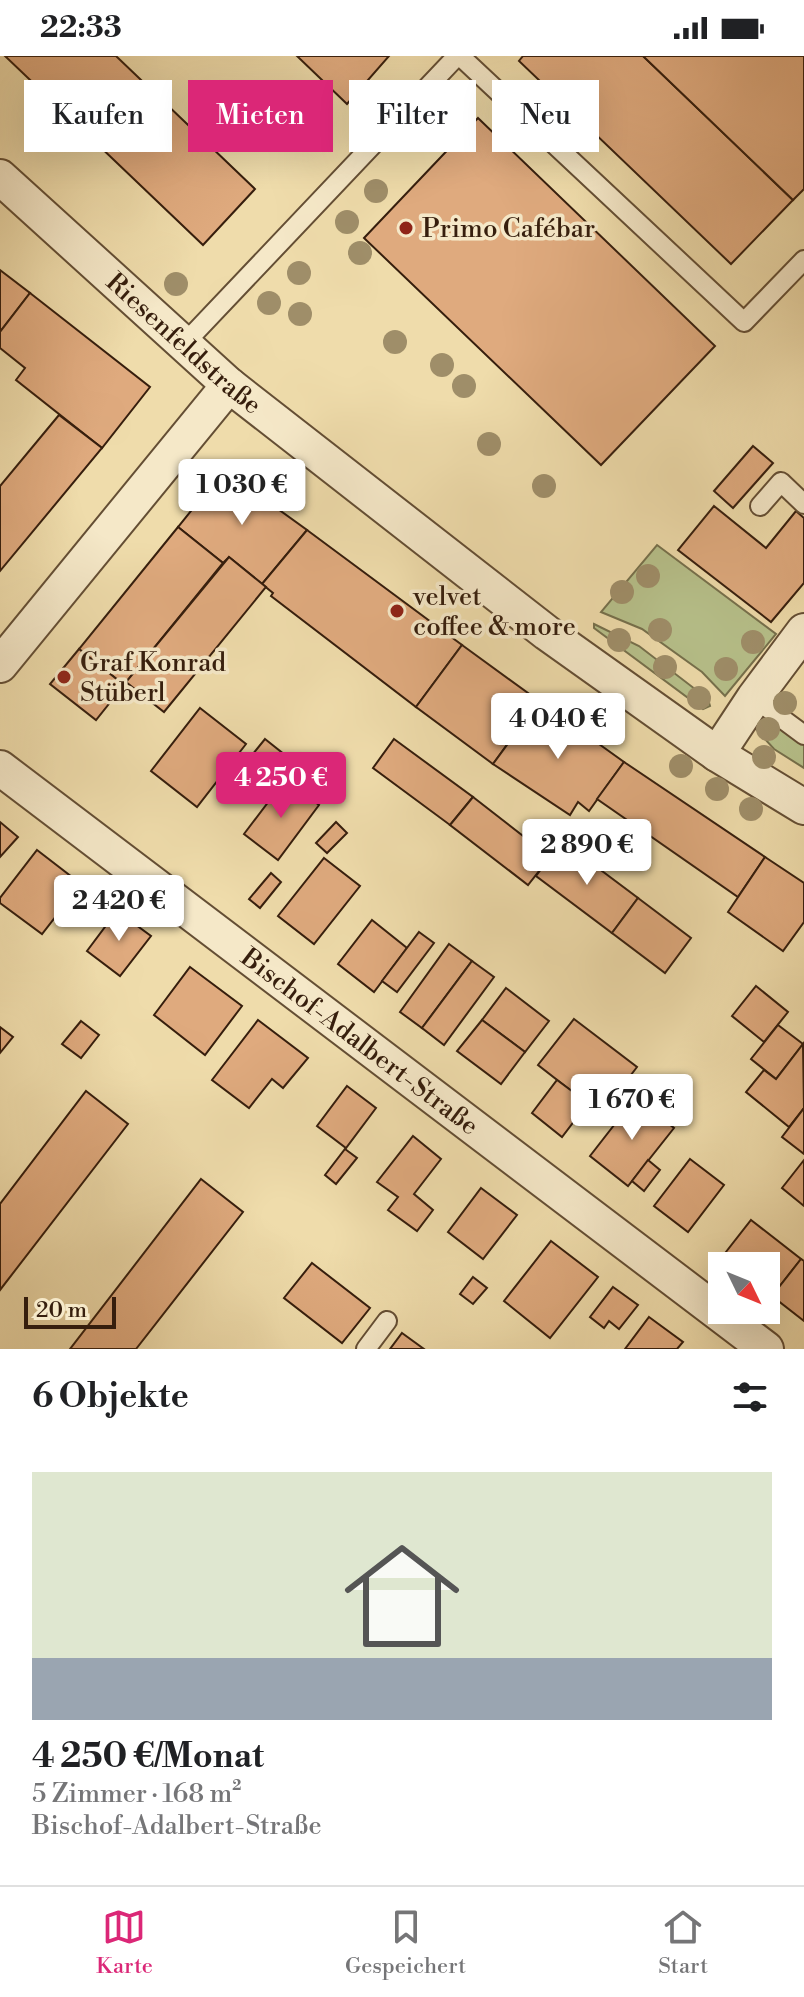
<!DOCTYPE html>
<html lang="de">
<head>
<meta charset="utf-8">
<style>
  :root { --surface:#fff; --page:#f6f6f6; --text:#202124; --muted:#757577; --line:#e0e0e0; --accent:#db2777 }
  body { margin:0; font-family:"Libre Bodoni",serif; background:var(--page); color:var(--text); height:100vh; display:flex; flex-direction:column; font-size:30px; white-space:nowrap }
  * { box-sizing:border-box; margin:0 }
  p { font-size:26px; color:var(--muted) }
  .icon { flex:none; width:44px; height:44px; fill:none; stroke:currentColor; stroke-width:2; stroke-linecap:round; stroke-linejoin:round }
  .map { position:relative; height:1293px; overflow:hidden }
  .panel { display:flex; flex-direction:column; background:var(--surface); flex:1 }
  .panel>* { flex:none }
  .banner { position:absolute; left:24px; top:24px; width:756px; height:72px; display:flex; gap:16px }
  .needle { width:52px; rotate:133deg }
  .fabs { position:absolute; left:708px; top:1196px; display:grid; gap:16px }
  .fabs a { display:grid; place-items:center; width:72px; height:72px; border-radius:0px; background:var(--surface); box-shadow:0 8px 32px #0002; font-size:40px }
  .scale { position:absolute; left:24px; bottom:20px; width:92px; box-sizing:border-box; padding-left:8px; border:4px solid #361e0d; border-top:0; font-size:22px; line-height:28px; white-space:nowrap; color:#361e0d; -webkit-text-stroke:6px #f5e8c8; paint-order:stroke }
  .price { position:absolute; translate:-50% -68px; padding:0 18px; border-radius:8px; background:#fff; color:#222; font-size:26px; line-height:52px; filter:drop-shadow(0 2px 4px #0008) }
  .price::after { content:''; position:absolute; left:50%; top:48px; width:24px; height:18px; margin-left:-12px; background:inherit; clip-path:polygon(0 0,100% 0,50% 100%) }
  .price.current { background:var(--accent); color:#fff }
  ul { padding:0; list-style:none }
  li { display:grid; align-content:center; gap:16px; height:424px; padding:0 32px }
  li span { display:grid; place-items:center; height:248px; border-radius:0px; color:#555 }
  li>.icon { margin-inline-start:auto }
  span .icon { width:144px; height:144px; fill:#fffc; stroke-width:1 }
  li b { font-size:34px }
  h2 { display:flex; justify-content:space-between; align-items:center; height:96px; padding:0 32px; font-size:34px }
  .chip { padding:0 28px; border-radius:0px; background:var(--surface); box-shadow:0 8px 32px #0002; font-size:28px; line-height:72px }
  .chip.current { background:var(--accent); color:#fff }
  .status { display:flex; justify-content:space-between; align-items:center; height:56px; padding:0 40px; background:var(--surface); direction:ltr }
  .status svg { height:22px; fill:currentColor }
  .dock { display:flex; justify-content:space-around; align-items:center; height:112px; border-top:2px solid var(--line); background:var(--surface); font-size:22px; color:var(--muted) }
  .dock a { display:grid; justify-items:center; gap:4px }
  .dock .current { color:var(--accent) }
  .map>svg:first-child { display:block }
  .green { fill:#b7c18b; stroke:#76704c; stroke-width:2 }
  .building { fill:#dfaa7e; stroke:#361e0d; stroke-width:2 }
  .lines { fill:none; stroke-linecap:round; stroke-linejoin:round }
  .service-casing { stroke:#644e34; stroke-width:22 }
  .minor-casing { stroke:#644e34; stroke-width:38 }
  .service { stroke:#f5e8c8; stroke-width:18 }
  .minor { stroke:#f5e8c8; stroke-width:34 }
  .tree { fill:#9f8e69 }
  .poi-dot { fill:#8f2418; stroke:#f5e8c8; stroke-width:3 }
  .labels { text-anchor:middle; stroke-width:7; stroke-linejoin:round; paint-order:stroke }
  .poi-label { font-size:26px; fill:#361e0d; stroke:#f5e8c8; text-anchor:start }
  .street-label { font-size:26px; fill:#361e0d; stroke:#f5e8c8 }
</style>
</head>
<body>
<div class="status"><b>22:33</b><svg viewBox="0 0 49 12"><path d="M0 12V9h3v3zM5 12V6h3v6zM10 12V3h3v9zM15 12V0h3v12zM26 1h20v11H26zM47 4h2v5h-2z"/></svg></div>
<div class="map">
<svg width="804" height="1293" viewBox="0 0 804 1293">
  <rect width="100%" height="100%" fill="#efdcab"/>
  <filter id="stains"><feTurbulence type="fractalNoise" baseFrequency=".0025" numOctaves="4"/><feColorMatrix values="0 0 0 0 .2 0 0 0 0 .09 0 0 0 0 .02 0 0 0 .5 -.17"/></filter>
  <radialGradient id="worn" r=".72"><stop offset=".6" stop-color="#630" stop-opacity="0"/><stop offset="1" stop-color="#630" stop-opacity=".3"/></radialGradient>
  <g class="green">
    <path d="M657,489l119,89 -51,62 -23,-24 -60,-43 -41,-17z"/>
    <path d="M594,568l45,22 69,53 2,7 -7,3 -109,-81z"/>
    <path d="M762,661h5l37,27v24l-30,-19 -20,-22z"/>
  </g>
  <g class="building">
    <path d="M5,0h111l139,133 -52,56z"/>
    <path d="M297,0h92l-42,48z"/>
    <path d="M523,0h120l150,144 -62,64 -212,-203z"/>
    <path d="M643,0h161v133l-11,11z"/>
    <path d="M478,62l237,228 -114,119 -237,-227z"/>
    <path d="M0,214l30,23 -30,39z"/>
    <path d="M30,237l120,94 -48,61 -86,-68 9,-12 -25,-20v-16z"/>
    <path d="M59,359l43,33 -102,123v-85z"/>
    <path d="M753,390l20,17 -40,45 -19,-17z"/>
    <path d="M224,414l83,60 -45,54 -33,-27 -6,6 -45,-36z"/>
    <path d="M714,450l52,42 30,-37 8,7v65l-33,39 -93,-72z"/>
    <path d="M178,471l45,36 -99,122 -45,-36z"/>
    <path d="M307,474l155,115 -46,62 -145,-111 2,-3 -11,-9z"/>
    <path d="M229,501l37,30 -102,125 -38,-30z"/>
    <path d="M462,589l77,56 -46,63 -77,-57z"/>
    <path d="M79,593l45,36 -28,35 -46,-36z"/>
    <path d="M539,645l85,61 -35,49 -11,-9 -8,13 -77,-51z"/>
    <path d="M200,652l46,36 -49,63 -46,-36z"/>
    <path d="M265,683l20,16 -16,21 -21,-16z"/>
    <path d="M394,683l79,58 -23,28 -77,-57z"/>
    <path d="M624,706l141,95 -27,40 -141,-98z"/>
    <path d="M285,724l34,25 -41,55 -34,-26z"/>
    <path d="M473,741l77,60 -22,28 -78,-60z"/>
    <path d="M0,766l18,15 -18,20z"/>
    <path d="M336,766l11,11 -20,20 -11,-10z"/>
    <path d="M562,785l76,57 -26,35 -76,-57z"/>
    <path d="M37,794l44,34 -39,50 -42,-31v-5z"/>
    <path d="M765,801l39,26v39l-21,29 -55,-39z"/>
    <path d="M324,802l36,28 -46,58 -36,-28z"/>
    <path d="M271,817l10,9 -21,26 -11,-9z"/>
    <path d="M638,842l53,40 -26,35 -53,-40z"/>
    <path d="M117,855l34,25 -31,40 -33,-25z"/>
    <path d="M372,864l35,28 -33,44 -36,-28z"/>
    <path d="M419,876l15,11 -37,49 -15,-11z"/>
    <path d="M449,888l23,17 -50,67 -22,-16z"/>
    <path d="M472,905l22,16 -50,68 -22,-17z"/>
    <path d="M190,911l52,39 -37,49 -51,-40z"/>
    <path d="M756,930l32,26 -24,30 -32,-26z"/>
    <path d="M506,932l43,33 -24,31 -43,-32z"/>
    <path d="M574,963l63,48 -36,47 -63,-49z"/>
    <path d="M258,964l50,38 -25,30 -11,-9 -23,29 -37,-28z"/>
    <path d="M482,964l43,32 -24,32 -44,-33z"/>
    <path d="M81,965l18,14 -18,23 -19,-14z"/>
    <path d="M778,969l25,19 -27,35 -25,-20z"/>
    <path d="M0,971l13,10 -13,16z"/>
    <path d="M803,988l1,64 -15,19 -43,-35 18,-22 12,9z"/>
    <path d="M557,1024l31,23 -26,34 -30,-24z"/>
    <path d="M347,1030l29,22 -30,40 -29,-22z"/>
    <path d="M86,1035l42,33 -128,166v-86z"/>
    <path d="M636,1041l38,31 -46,58 -38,-30z"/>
    <path d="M804,1052v46l-22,-17z"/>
    <path d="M413,1080l28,23 -27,35 19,16 -16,21 -29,-21 10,-13 -21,-15z"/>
    <path d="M345,1093l12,9 -21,26 -11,-9z"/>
    <path d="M690,1103l34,26 -36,47 -34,-26z"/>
    <path d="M648,1104l12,10 -16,21 -12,-10z"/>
    <path d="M804,1104v46l-22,-18z"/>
    <path d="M201,1123l42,33 -107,137h-66z"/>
    <path d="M481,1132l36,27 -34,44 -35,-27z"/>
    <path d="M751,1164l50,39 -29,37 -6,-5v-25h-33l-11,-9z"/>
    <path d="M551,1185l47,36 -48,61 -46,-37z"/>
    <path d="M801,1203l3,2v60l-32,-25z"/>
    <path d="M312,1207l58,45 -28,35 -58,-45z"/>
    <path d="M473,1221l14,11 -14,16 -13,-10z"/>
    <path d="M613,1231l25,18 -19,24 -10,-8 -5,7 -14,-11z"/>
    <path d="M649,1261l34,25 -6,7h-52z"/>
    <path d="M402,1277l22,16h-34z"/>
  </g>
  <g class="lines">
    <defs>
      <g id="service">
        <path d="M460,0l284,266 60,-62"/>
        <path d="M183,289l274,-289"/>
        <path d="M760,450l21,-24 23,22"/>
        <path d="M754,642l50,37"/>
        <path d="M366,1293l21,-28"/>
      </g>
      <g id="minor">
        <path id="s1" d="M0,121l229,208 318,248 170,121 87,53"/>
        <path d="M0,609l229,-280"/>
        <path d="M717,698l37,-56 50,-67"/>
        <path id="s2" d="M0,712l766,581"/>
      </g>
    </defs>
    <use href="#service" class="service-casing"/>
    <use href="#minor" class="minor-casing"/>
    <use href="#service" class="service"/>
    <use href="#minor" class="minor"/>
  </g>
  <g class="tree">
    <circle cx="376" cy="135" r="12"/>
    <circle cx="347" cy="166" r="12"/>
    <circle cx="360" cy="197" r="12"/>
    <circle cx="299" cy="217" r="12"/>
    <circle cx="176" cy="228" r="12"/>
    <circle cx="269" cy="247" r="12"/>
    <circle cx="300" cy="258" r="12"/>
    <circle cx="395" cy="286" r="12"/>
    <circle cx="442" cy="309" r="12"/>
    <circle cx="464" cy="330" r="12"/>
    <circle cx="489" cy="388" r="12"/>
    <circle cx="544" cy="430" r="12"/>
    <circle cx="648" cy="520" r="12"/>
    <circle cx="622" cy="536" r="12"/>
    <circle cx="660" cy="574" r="12"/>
    <circle cx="619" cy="584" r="12"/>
    <circle cx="753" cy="586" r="12"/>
    <circle cx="665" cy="611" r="12"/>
    <circle cx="726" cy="613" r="12"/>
    <circle cx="699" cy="642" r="12"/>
    <circle cx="785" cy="647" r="12"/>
    <circle cx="768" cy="673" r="12"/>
    <circle cx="764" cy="701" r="12"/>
    <circle cx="681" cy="710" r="12"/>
    <circle cx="717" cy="733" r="12"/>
    <circle cx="751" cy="753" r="12"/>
  </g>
  <g class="poi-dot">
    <circle cx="406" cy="172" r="8"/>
    <circle cx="397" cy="555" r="8"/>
    <circle cx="64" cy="621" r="8"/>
  </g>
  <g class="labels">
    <g class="poi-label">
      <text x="422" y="181">Primo Cafébar</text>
      <text x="413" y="549">velvet<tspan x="413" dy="30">coffee &amp; more</tspan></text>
      <text x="80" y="615">Graf Konrad<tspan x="80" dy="30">Stüberl</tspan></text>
    </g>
    <g class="street-label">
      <text dy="9" stroke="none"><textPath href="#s1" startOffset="248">Riesenfeldstraße</textPath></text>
      <text dy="9" stroke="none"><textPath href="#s2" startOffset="452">Bischof-Adalbert-Straße</textPath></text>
    </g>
  </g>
  <rect width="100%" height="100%" filter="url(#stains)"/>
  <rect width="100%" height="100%" fill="url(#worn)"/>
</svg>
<div class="fabs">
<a><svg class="needle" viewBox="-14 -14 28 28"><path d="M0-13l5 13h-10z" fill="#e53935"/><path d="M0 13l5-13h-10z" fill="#757577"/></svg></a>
</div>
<div class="scale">20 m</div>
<b class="price" style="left:242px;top:471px">1 030 €</b>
<b class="price" style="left:558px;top:705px">4 040 €</b>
<b class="price current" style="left:281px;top:764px">4 250 €</b>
<b class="price" style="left:587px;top:831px">2 890 €</b>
<b class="price" style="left:119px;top:887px">2 420 €</b>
<b class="price" style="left:632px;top:1086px">1 670 €</b>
<div class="banner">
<a class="chip">Kaufen</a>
<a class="chip current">Mieten</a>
<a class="chip">Filter</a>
<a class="chip">Neu</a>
</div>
</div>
<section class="panel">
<h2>6 Objekte<svg class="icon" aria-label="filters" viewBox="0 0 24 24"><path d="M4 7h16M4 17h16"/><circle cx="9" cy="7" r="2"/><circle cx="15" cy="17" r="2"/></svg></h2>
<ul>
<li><span style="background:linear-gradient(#dfe7d0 75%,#9aa5b1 0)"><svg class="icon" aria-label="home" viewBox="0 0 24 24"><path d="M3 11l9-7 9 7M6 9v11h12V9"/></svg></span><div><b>4 250 €/Monat</b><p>5 Zimmer · 168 m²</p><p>Bischof-Adalbert-Straße</p></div></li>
</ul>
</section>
<nav class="dock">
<a class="current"><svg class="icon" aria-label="map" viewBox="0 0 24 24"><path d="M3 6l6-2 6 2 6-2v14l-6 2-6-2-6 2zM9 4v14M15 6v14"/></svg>Karte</a>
<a><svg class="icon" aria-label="saved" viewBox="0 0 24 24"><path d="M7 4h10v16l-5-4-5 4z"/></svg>Gespeichert</a>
<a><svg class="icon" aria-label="home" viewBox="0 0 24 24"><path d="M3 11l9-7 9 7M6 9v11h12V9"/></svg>Start</a>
</nav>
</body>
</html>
